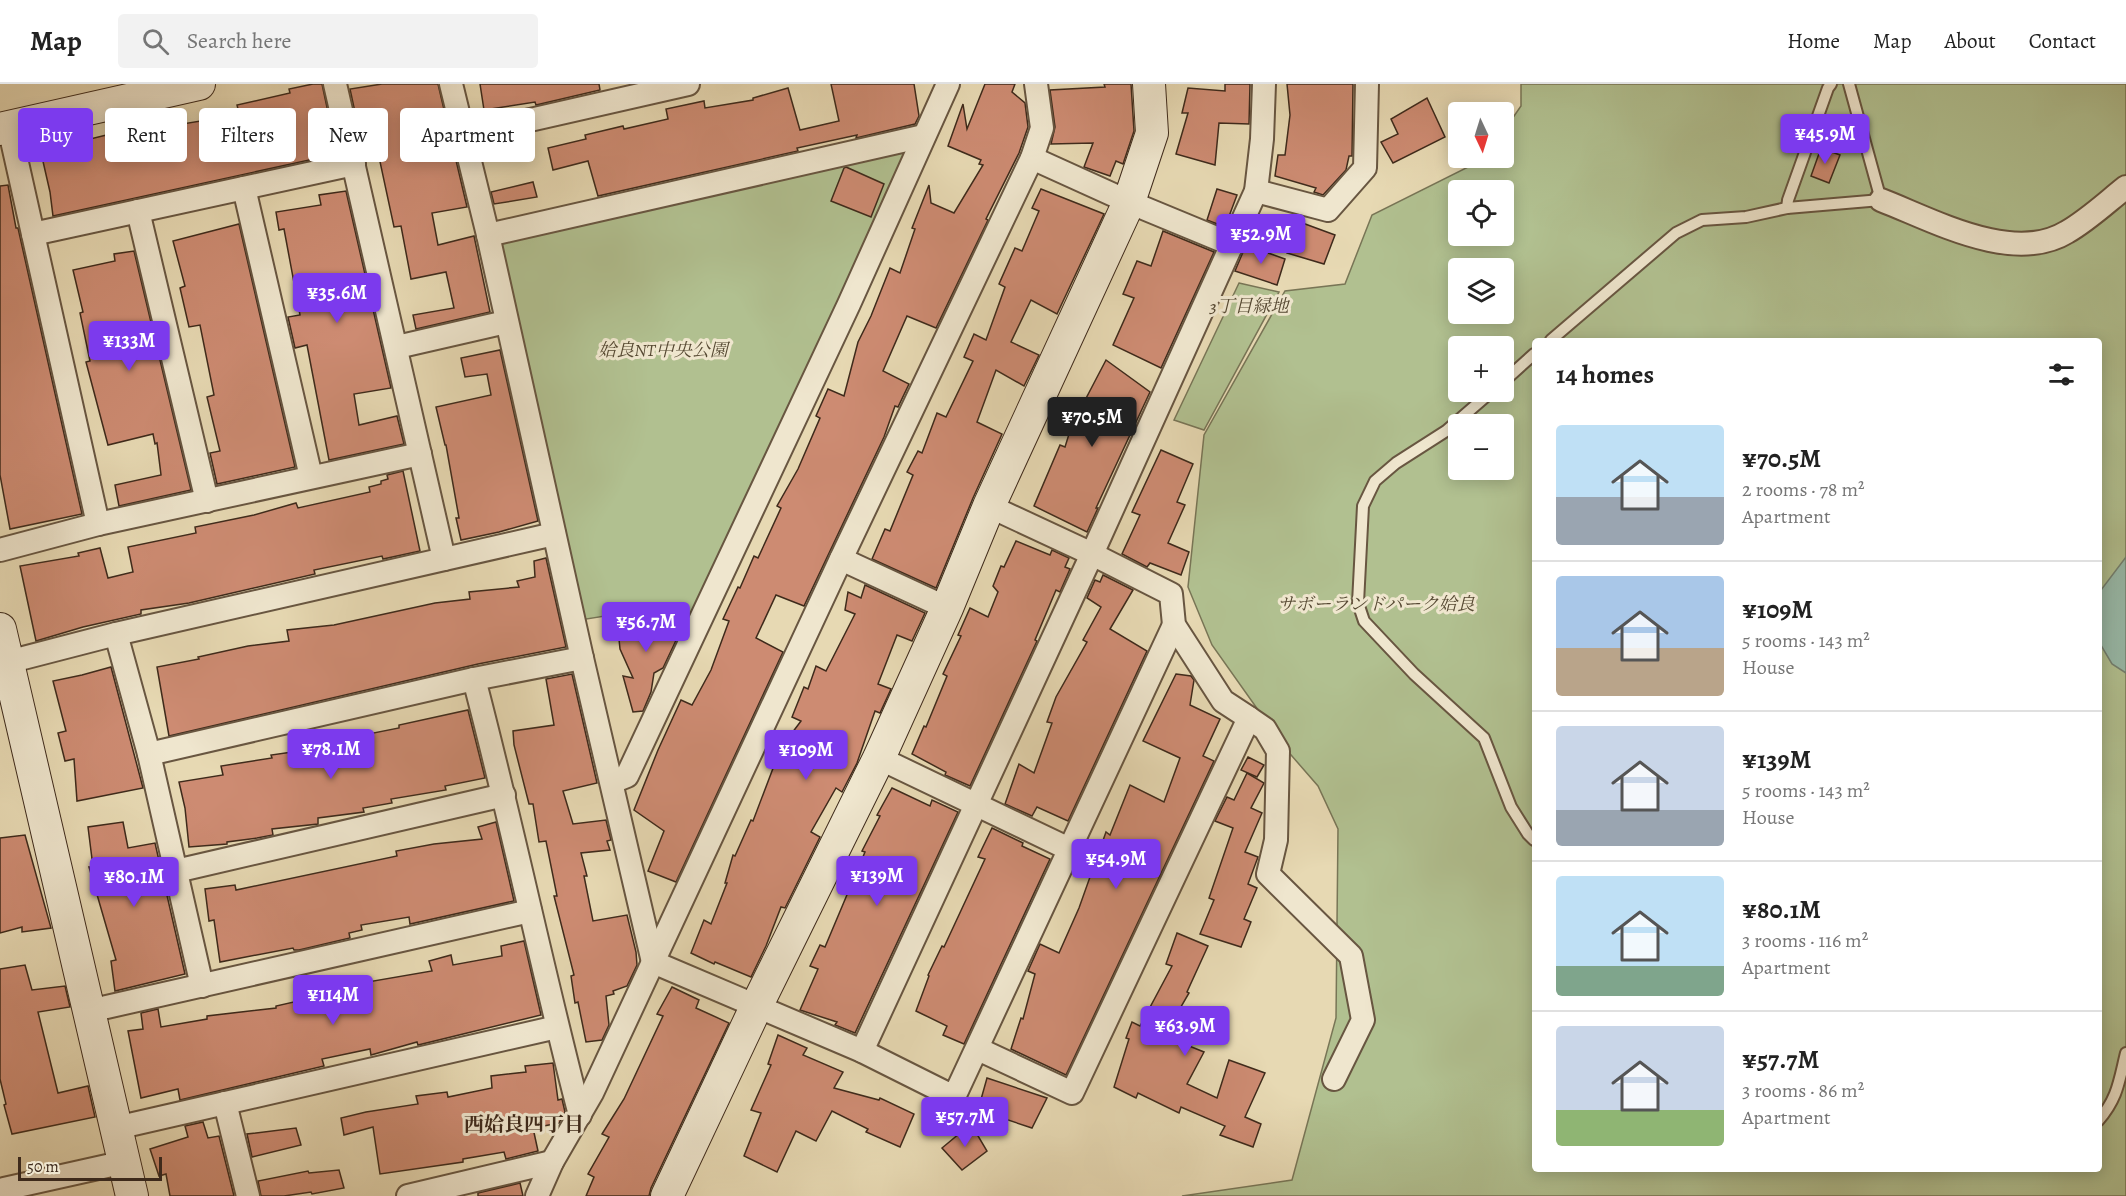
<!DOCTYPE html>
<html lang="en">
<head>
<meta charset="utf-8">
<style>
  :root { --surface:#fff; --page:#f2f2f2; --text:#222; --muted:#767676; --line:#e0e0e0; --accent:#7c3aed }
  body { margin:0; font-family:Alegreya,"Noto Serif JP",serif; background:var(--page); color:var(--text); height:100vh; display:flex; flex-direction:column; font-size:22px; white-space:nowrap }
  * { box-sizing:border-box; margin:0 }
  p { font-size:20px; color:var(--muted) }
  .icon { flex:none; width:33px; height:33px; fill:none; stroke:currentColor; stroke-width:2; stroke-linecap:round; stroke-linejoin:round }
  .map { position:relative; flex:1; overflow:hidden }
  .details { position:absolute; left:1532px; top:254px; width:570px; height:834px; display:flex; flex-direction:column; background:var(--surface); border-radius:6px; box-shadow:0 3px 15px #0003 }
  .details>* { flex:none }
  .guide { position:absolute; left:18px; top:24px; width:570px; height:54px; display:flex; gap:12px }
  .needle { width:39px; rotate:176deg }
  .controls { position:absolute; left:1448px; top:18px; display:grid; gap:12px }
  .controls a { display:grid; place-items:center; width:66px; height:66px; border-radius:6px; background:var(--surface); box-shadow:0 3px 15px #0003; font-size:30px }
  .scale { position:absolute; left:18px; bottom:15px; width:144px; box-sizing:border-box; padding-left:6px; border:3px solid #3e2a1b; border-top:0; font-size:16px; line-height:21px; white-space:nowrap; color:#3e2a1b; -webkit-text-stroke:4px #efe6ce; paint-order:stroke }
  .price { position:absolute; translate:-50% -51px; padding:0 14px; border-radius:6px; background:var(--accent); color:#fff; font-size:20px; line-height:39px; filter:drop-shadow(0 2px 3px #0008) }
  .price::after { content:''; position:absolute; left:50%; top:36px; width:18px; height:14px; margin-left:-9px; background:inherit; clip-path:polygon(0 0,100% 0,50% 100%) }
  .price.active { background:#222; color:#fff }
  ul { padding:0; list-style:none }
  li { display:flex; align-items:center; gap:18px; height:150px; padding:0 24px }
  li+li { border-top:2px solid var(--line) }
  li span { display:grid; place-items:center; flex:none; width:168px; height:120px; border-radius:6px; color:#555 }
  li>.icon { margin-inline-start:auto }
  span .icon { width:72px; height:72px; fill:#fffc; stroke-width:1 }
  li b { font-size:26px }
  h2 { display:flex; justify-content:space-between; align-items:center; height:72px; padding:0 24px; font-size:26px }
  .pill { padding:0 21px; border-radius:6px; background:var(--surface); box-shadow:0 3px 15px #0003; font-size:21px; line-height:54px }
  .pill.active { background:var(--accent); color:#fff }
  header { display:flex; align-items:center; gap:36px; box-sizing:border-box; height:84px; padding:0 30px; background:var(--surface); border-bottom:2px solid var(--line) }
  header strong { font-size:28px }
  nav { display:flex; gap:33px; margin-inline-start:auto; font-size:21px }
  .search { width:420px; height:54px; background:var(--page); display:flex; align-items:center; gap:15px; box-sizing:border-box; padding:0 21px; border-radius:6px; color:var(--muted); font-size:22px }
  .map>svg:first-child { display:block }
  .green { fill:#b1c090; stroke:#787556; stroke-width:1.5; fill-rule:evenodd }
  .water { fill:#97baaa; stroke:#738071; stroke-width:1.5 }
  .building { fill:#cd8b72; stroke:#3e2a1b; stroke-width:1.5 }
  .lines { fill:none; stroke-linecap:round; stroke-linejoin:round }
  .lane-casing { stroke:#685641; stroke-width:14 }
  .street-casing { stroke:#685641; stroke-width:26 }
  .secondary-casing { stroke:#3e2a1b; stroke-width:34 }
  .lane { stroke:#efe6ce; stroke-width:10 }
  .street { stroke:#efe6ce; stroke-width:22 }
  .secondary { stroke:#efe6ce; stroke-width:32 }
  .labels { text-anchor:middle; stroke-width:6; stroke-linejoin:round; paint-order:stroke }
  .park-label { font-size:18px; font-style:italic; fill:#554832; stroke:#efe6ce }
  .neighbourhood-label { font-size:20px; font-weight:bold; fill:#3e2a1b; stroke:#efe6ce }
</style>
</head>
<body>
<header>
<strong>Map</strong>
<div class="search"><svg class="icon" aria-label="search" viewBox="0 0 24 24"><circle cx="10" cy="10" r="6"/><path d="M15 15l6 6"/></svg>Search here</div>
<nav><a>Home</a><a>Map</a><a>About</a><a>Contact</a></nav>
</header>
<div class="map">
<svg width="2126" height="1112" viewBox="0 0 2126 1112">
  <rect width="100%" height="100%" fill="#e7d9b3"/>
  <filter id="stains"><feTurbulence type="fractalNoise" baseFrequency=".00333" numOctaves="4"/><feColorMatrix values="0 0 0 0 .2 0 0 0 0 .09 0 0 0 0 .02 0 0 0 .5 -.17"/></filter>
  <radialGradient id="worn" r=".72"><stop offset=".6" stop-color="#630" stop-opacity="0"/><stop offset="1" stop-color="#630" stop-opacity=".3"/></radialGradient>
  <g class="green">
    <path d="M1521,0h605v1112h-944l110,-16 44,-162 2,-189 -20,-43 -33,-38 -73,-103 -24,-58 16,-152 81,-144 60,-7 27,-69 114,-57h17v-26l18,-26zM1458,106h45v46h-45zM1458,184h45v46h-45zM1534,256h564v828h-564zM1458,262h45v46h-45zM1458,340h45v46h-45z"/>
    <path d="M914,61l-218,486 -22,-26 -100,16 -86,-386z"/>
    <path d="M1239,199l40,9 -75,138 -30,-10z"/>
  </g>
  <path class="water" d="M2126,473v116l-14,-9 -13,-22 -1,-48z"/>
  <g class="building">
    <path d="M313,0h9l15,70 -284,62 -3,-24 -8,-35 49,-11 -1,-7 37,-9 1,3 73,-12 -1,-3 38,-9 -1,-4 53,-12 -1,-4z"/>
    <path d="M382,0h56l29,123 -35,6 6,32 36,-9 16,76 -74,17 -3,-14 41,-7 -8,-36 -35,7 -10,-53 -7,1 -24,-112 -14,2 -6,-28z"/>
    <path d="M480,0h119l1,6 -64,15 -1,-3 -51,8z"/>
    <path d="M831,0h83l5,32 -4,8 -59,14 1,-3 -60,13 1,3 -200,45 -10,-35 -35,9 -5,-22 38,-9 -1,-4 38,-9 1,3 44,-10 -2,-10 38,-8 1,7 48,-8v-2l35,-10 12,42 39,-9z"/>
    <path d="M985,0h30l-3,8 13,11 3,24 -9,26 -33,66 2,1 -52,108 -29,-12 -24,55 26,13 -11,23 -3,-1 -11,31 -80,169 -28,-11 -20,43 27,14 -107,230 -28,-11 16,-40 -30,-21 24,-60 23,-50 11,5 19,-35 18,-49 -6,-2 15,-32 2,1 14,-32 4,2 23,-50 -4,-2 21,-37 22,-51 -4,-2 12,-27 16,7 14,-54 13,-26 19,-48 10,5 15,-44 -3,-1 17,-43 2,18 23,10 29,-48 -4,-1 2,-4 -33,-14 15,-42 4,25z"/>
    <path d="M1104,0h27l3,47 -11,33 -7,-3 -6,15 -26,-9 9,-24 -42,1 4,-17 -5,-37 55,-3z"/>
    <path d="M1225,0h25l-1,40 -30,-1 -4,42 -39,-11 12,-41h-6l6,-25 37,3z"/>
    <path d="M1287,0h66l-1,72h-3l-3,14 -23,25 -9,-3 2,-4 -41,-12 3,-21h7l5,-40z"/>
    <path d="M1427,14l18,39 -52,26 -12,-21 17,-8 -7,-15z"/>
    <path d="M1821,64l19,7 -11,28 -18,-7z"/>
    <path d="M846,83l38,17 -13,33 -40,-16 13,-33z"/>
    <path d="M533,98l4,15 -43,7 -3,-12z"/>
    <path d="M8,101l8,43h2l64,286 -72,15 -10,-54v-289z"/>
    <path d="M1041,105l63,25 -47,100 -26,-14 -20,42 28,13 -15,31 -28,-16 -19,52 25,12 -29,64 -37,90 -64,-29 13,-30 5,2 23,-56 -6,-3 11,-21 4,2 15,-40 9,4 27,-56 -9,-4 10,-23 12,6 19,-53 -6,-3 16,-36 7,3 17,-40 -7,-3z"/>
    <path d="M1217,105l20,6 -12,32 -18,-7z"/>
    <path d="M346,107l45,197 -37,6 5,31 38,-9 7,28 -75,16 -22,-115 -12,3 -7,-31 12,-2 -16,-86 -5,1 -3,-18 45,-7 -2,-10z"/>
    <path d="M1297,137l38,14 -11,29 -37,-11z"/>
    <path d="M239,140l56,243 -78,17 -7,-31 10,-2 -13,-54 7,-2 -14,-70 -11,2 -9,-39 5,-2 -12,-45z"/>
    <path d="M1163,147l51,21 -53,116 -48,-23 21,-47 -11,-4 14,-33 14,5z"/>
    <path d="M1246,161l39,14 -8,26 -42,-14z"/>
    <path d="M134,167l57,239 -72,16 -4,-21 46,-10 -4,-32 -2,1 -2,-10 -45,11 -22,-83 4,-1 -10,-48 3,-1 -10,-42 42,-9 -1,-7z"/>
    <path d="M500,266l38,171 -39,11 -38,8 -5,-22h3l-13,-73h-1l-9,-38 55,-12 -4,-21 -22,3 -4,-19z"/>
    <path d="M1106,276l44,32 -54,116h2l-11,24 -53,-26 26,-61 5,2 14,-45 4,2z"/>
    <path d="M1161,366l32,14 -16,38 8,3 -17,38 21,9 -8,23 -31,-12 -3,4 -25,-13 18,-39 -8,-3z"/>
    <path d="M403,387l17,80 -37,8 -1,-3 -68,14 1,4 -126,29 -48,7v4l-58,13 -47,14 -16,-75 59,-10 -1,-3 22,-5 8,30 25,-6 -5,-25 68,-14 -1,-6 59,-12 42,-12 2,5 72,-16 -1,-5 12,-3v-3l7,-2 -1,-4z"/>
    <path d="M1016,457l34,14 2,-5 17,8 -4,9 5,2 -10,23 -4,-2 -21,50 2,1 -67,145 -25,-11 1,-3 -34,-18 12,-28 2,1 21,-51 -4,-2 18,-38 -3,-1 12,-27 18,9 10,-25 -5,-6 8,-20 3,1z"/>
    <path d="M546,474l20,89 -88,17 -309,72 -12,-69 42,-8 -1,-2 50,-11 41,-5 -2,-11 47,-5 101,-22 35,-4 -1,-7 50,-5 -2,-6 18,-4 -1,-16z"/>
    <path d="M1103,491l30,15 -23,39 37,22 -79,170 -31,-14 -5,9 -27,-12 14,-40 15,9 18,-50 -5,-1 9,-25 31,-55 -4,-2 18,-33 -14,-9 8,-18 5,2z"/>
    <path d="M865,501l60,28 -13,28 -15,-6 -19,49 13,5 -11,24 -5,-2 -18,52 -15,29 -6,-4 -25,44 9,5 -35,71 -4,-1 -15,39 -15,31 -36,-15 -1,2 -23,-11 13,-33 7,4 16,-41h-2l8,-28 2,1 16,-36 2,1 22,-58 -4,-2 30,-40 -9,-4 12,-30 4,2 8,-23 10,5 29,-57 -10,-4 3,-18 13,6z"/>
    <path d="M645,528h10l10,3 8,7 6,12 -16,34 -9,5 -3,19 -8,19 -10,1 -10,-36 10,2 -13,-29 -1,-10 3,-9 5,-8 8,-7z"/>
    <path d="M111,583l32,121 -66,13 -3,-42 -9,2 -7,-28 8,-2 -13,-50 29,-6z"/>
    <path d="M572,590l25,109 -34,8 10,33 33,-4 5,20 -4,1 3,9 -29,3 6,23h-3l9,45 34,-6 9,37 1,13 -10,21 -14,5 1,3 -8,2 3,29 -7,15 -16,2 -8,-40 -3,1 -4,-27 3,-1 -20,-79h3l-11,-55 -7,1 -6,-38h-4l-15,-59 -1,-14 41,-6 -8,-46z"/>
    <path d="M1176,590l15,2 3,4 -4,25 30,14 -17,37 11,5 -148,314 -55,-26 10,-31 2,1 12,-45 -7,-3 12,-27 19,9 20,-45 27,-76 4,3 20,-50 34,17 16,-44 -37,-17z"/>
    <path d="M468,626l17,68 -40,8 1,4 -55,9 1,4 -29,5 1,4 -46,6v6l-46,5 1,6 -16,3 -30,4v2l-38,3 -4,-39 -6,-26 44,-7 -2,-9 51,-8 -1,-3 42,-6v-4l86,-17v-3z"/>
    <path d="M1248,673l16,8 -7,12 -16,-7z"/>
    <path d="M1247,689l17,10 -13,25 11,5 -17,39 13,5 -10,27 9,4 -13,31 7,3 -10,25 -41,-13 14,-34 -5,-2 24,-70 -18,-7 12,-24 7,3z"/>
    <path d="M892,704l38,18 2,-6 26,12 -103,221 -20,-8 2,-3 -37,-12 18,-41 -8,-3 10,-21 5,2 40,-95 -3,-1 18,-35 -3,-1z"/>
    <path d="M123,738l5,26 27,-5 30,131 -70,17 -4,-30 5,-1 -27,-93h4l-5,-40z"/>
    <path d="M496,738l18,79 -104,23 -1,-7 -48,8 1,5 -13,3 1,5 -51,12h-5l-1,-2 -73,14 -6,-42 -5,1 -4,-32 30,-4 1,5 161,-34 -1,-5 38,-7 48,-5 -4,-12z"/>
    <path d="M992,744l31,15 -1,3 28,13 -86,185 -21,-9 4,-9 -31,-15 13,-35 -1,-1 14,-29 2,1 41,-88 -7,-2z"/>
    <path d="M25,751l26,93 -29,4v-5l-22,6v-95z"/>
    <path d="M1177,849l31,13 -21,46 2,1 -25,43 40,16 -17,32 30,14 12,-38 36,13 -20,44 16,7 -8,23 -33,-12 5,-9 -44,-19 -2,6 -41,-20 -2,5 -22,-11 15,-48 -3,-1 6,-16 8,4 32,-60 -6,-2z"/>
    <path d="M524,857l17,74 -123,30 -1,-3 -46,13 -1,-6 -48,10 2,7 -144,34 -2,-11 -37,9 -13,-67 15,-2 -2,-16 17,-4 3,18 46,-8v-3l69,-8v-2l75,-17 -1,-4 82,-14 -3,-10 22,-6 2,10 49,-9 -1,-10z"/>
    <path d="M25,881l7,25 33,-4 5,21 -32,5 20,81 30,-7 7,31 -83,17 -8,-29 2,-1 -6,-25v-110z"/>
    <path d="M672,903l27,13 -3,8 33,15 -78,165 -2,8h-63l8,-19 -6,-3 21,-37 -7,-3 22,-35 39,-83 -6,-2z"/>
    <path d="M778,951l29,13 -4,7 40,17 -9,16 45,12 1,-2 34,16 -14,33 -34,-15 2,-3 -36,-18 -16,30 -20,-10 -19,41 -33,-16 17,-43 -10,-3 20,-45 -3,-1z"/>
    <path d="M553,979l5,37 4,-1 3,13 -6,11 -26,5 5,23 -32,8 -2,-7 -41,7v3l-83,12 -7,-47 -29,8 -3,-17 25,-6 52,-8 -2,-8 31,-4 1,5 44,-9 -1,-12 35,-4 -1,-6z"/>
    <path d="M987,994l60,20 -15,30 -54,-18z"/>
    <path d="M203,1038l5,16 11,-2 15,60h-64l-4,-22 -7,2 -9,-27 38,-12 -3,-11z"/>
    <path d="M971,1040l16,27 -25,19 -20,-22z"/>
    <path d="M296,1044l5,17 -49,12 -5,-23z"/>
    <path d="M339,1086l5,18 -32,6 -1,-2 -27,4h-23l-3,-15 50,-10 1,2z"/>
    <path d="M520,1099l3,13h-45v-3z"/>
  </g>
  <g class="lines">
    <defs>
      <g id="lane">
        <path d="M1787,124l1,-8 40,-112 3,-4"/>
        <path d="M1551,256l125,-107 26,-13 44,-3 41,-9 94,-8 -32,-116"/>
        <path d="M1503,298l31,-28"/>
        <path d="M1491,308l-45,39 -50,32 -21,18 -12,25 -5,97 6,18 50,53 70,64 27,69 17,27 6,6"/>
        <path d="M2098,1037c20,-23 21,-40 28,-68"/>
      </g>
      <g id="street">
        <path d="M335,0l109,475"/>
        <path d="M451,0l37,151 94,423 71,304"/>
        <path d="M9,43l89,397"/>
        <path d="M464,51l224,-51"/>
        <path d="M1032,74l97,44 104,43"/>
        <path d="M244,104l67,289"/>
        <path d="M1256,107l72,19 37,-42 2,-84"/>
        <path d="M1881,116c52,20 132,65 186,32 21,-12 40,-30 59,-45"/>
        <path d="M138,127l69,290"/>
        <path d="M33,150l321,-70"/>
        <path d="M488,151l436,-99"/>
        <path d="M397,263l109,-25"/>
        <path d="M0,466l98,-26 322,-70"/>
        <path d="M841,475l106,49"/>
        <path d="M116,550l33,120 53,232"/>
        <path d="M0,580l116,-30 438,-100"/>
        <path d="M474,595c38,144 68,291 106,436"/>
        <path d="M1249,634l16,11 13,22 -2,89 -8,34 83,82 12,64 -29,59"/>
        <path d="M149,670l325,-75 108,-21"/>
        <path d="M879,674l190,91"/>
        <path d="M612,698l15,-6 222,-472 99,-220"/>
        <path d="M176,787l328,-76"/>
        <path d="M653,878l209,89 92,46 220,-472"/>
        <path d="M89,927l441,-100"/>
        <path d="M978,965l94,44 177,-375 -26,-17 -49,-76 -3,-31 -79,-40 -103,-48"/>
        <path d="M862,967l230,-497 164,-363 6,-52 2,-55"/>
        <path d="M225,1019l23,93"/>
        <path d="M116,1044l441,-101"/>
        <path d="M4,1105l121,-27"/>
        <path d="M408,1112l144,-34"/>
        <path d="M537,1112l15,-34 40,-69 249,-534 191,-401 10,-30 -6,-44"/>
      </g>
      <g id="secondary">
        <path d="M0,45l199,-45"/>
        <path d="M0,545l132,567"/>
        <path d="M667,1112l90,-191 122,-247 68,-150 42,-102 140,-304 23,-69 -3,-49"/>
      </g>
    </defs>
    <use href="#lane" class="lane-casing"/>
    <use href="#street" class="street-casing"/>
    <use href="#secondary" class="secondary-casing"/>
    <use href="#lane" class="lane"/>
    <use href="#street" class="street"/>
    <use href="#secondary" class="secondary"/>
  </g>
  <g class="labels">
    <g class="park-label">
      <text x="1249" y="228">3丁目緑地</text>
      <text x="663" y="272">姶良NT中央公園</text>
      <text x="1376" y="526">サボーランドパーク姶良</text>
    </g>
    <g class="neighbourhood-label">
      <text x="524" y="1047">西姶良四丁目</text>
    </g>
  </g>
  <rect width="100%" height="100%" filter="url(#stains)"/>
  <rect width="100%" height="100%" fill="url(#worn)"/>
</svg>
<div class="controls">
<a><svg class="needle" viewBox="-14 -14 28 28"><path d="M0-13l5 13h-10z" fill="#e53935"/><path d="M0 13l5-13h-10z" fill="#767676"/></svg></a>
<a><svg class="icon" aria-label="locate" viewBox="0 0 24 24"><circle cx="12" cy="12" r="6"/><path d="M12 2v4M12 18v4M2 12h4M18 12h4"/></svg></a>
<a><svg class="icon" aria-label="layers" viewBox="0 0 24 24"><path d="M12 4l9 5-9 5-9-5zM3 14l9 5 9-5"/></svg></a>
<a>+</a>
<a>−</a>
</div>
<div class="scale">50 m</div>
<b class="price" style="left:1825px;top:81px">¥45.9M</b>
<b class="price" style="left:1261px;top:181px">¥52.9M</b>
<b class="price" style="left:337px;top:240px">¥35.6M</b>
<b class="price" style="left:129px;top:288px">¥133M</b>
<b class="price active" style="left:1092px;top:364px">¥70.5M</b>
<b class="price" style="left:646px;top:569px">¥56.7M</b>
<b class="price" style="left:331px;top:696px">¥78.1M</b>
<b class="price" style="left:806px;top:697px">¥109M</b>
<b class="price" style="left:1116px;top:806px">¥54.9M</b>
<b class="price" style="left:877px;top:823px">¥139M</b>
<b class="price" style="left:134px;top:824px">¥80.1M</b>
<b class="price" style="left:333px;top:942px">¥114M</b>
<b class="price" style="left:1185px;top:973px">¥63.9M</b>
<b class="price" style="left:965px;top:1064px">¥57.7M</b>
<div class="guide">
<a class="pill active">Buy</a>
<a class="pill">Rent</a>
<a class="pill">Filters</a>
<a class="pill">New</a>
<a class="pill">Apartment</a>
</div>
<section class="details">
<h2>14 homes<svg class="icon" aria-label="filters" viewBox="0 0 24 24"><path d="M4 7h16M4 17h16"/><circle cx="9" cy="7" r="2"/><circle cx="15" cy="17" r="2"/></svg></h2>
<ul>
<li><span style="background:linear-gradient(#bfe0f5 60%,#9aa5b1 0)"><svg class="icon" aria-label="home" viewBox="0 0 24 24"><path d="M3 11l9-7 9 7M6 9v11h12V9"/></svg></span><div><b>¥70.5M</b><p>2 rooms · 78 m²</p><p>Apartment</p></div></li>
<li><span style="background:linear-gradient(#a9c7e8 60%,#b9a48a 0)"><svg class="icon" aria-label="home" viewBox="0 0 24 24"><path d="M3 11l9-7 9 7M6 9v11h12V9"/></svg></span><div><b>¥109M</b><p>5 rooms · 143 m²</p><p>House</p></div></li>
<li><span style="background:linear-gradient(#c9d6e8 70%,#9aa5b1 0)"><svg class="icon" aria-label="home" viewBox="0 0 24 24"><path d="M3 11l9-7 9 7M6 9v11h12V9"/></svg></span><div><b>¥139M</b><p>5 rooms · 143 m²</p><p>House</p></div></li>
<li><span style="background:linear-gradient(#bfe0f5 75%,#7fa58c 0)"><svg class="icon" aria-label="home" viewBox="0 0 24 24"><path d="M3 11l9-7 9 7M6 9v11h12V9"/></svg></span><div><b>¥80.1M</b><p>3 rooms · 116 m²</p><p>Apartment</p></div></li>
<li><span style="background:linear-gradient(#c9d6e8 70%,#8fb573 0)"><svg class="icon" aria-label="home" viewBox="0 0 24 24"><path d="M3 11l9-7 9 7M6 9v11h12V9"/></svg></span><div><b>¥57.7M</b><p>3 rooms · 86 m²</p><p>Apartment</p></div></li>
</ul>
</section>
</div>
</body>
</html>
